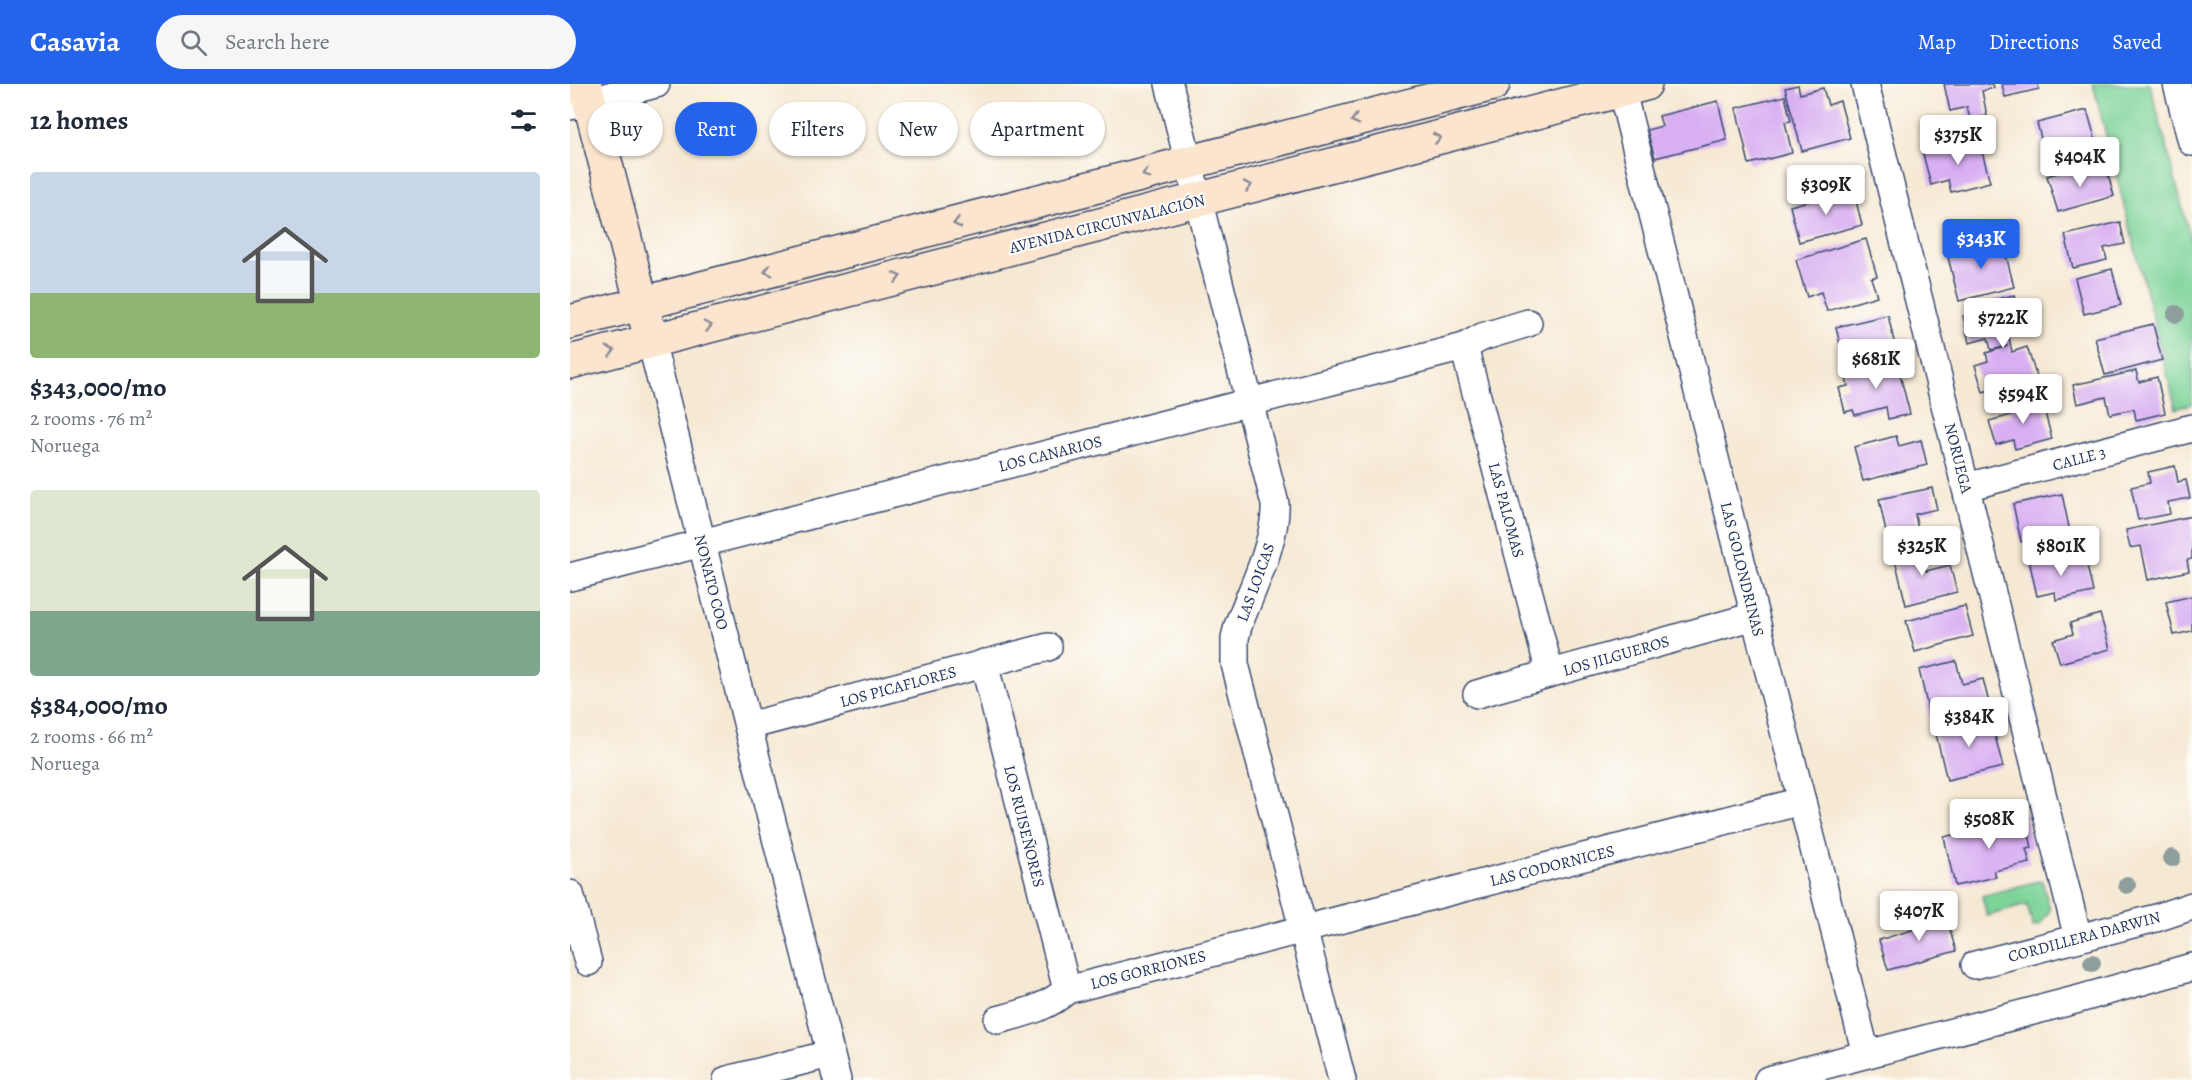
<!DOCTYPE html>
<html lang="en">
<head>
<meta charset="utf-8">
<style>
  :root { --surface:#fff; --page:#f6f6f7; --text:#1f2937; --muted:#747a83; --accent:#2563eb }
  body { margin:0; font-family:Alegreya,serif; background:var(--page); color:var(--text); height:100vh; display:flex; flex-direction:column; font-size:22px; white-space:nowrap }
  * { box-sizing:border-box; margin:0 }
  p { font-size:20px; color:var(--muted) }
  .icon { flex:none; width:33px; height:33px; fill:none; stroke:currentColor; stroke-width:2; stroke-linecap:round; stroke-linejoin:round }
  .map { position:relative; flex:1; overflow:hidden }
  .panel { display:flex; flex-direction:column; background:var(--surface); width:570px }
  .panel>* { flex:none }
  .guide { position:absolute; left:18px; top:18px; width:570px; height:54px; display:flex; gap:12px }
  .price { position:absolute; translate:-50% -51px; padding:0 14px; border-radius:6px; background:#fff; color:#222; font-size:20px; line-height:39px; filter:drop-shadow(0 2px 3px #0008) }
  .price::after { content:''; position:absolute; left:50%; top:36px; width:18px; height:14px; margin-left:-9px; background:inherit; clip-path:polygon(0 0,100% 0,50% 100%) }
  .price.selected { background:var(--accent); color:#fff }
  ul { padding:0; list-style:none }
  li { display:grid; align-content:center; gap:12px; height:318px; padding:0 30px }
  li span { display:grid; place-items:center; height:186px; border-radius:6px; color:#555 }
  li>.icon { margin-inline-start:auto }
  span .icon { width:108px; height:108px; fill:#fffc; stroke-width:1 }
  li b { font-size:26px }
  h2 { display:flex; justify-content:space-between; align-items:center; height:72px; padding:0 30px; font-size:26px }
  .chip { padding:0 21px; border-radius:27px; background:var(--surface); box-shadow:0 2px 4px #0004; font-size:21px; line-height:54px }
  .chip.selected { background:var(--accent); color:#fff }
  header { display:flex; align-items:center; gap:36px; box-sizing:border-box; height:84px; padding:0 30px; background:var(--accent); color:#fff }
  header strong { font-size:28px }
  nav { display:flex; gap:33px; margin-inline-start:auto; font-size:21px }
  .search { width:420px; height:54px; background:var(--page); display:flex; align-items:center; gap:15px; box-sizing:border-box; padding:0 21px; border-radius:33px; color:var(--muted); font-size:22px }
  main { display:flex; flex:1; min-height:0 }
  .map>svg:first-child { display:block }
  .green { fill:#7cd398; stroke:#4c817b; stroke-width:1.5 }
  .building { fill:#d8aff2 }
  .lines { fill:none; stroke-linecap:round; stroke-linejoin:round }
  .street-casing { stroke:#3c4b70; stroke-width:30 }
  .secondary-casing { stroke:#3c4b70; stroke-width:36 }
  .street { stroke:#fff; stroke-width:27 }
  .secondary { stroke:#fbe5cf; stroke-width:33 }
  .tree { fill:#8e9e9c }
  .oneway { stroke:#8b8a96 }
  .labels { text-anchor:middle; stroke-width:4.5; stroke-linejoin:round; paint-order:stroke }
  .street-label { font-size:16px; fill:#1b2f5e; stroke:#fdfcf7 }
</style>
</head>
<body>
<header>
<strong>Casavia</strong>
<div class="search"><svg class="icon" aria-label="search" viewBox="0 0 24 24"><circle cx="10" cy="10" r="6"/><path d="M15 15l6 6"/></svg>Search here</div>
<nav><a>Map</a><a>Directions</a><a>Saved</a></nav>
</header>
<main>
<section class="panel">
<h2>12 homes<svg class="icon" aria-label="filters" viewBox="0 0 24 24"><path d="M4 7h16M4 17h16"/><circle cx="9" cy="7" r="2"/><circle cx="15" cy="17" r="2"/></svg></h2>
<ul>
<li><span style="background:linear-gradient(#c9d6e8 65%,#8fb573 0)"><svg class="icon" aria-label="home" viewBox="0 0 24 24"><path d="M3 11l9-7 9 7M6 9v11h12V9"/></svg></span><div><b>$343,000/mo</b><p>2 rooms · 76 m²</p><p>Noruega</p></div></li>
<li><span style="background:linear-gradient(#dfe7d0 65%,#7fa58c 0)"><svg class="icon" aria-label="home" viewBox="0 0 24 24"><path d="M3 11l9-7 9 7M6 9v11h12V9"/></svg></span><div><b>$384,000/mo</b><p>2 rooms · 66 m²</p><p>Noruega</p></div></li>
</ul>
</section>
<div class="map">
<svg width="1622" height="996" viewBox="0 0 1622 996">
  <rect width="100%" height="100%" fill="#fdfcf7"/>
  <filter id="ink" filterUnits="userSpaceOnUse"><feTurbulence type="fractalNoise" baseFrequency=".0167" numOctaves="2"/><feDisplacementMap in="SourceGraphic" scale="12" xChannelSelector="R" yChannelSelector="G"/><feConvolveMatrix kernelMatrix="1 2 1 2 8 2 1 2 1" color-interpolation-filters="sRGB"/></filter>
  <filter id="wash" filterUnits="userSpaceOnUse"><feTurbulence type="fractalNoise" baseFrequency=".008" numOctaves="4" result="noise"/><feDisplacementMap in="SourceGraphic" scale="24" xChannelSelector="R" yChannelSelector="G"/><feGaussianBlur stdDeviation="1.35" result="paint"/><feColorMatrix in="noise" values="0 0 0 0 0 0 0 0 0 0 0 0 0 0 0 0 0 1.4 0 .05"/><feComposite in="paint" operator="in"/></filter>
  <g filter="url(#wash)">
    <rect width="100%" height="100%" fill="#f6e9d4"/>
    <g class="green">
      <path d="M1523,0h57l42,160v160l-16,5z"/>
      <path d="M1472,796l8,30 -10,15 -7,2 -6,-22 -40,11 -5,-20z"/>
    </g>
    <g id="blocks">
      <g class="building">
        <path d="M1374,0h49l1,4 -12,3 5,25 -17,3 -3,-12 -17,4z"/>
        <path d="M1432,0h36l1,5 -34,8z"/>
        <path d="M1228,1l2,9 23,-6 5,17 12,-4 10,37 -48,13 -17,-63z"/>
        <path d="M1215,12l6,25 -6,1 7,31 -43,11 -13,-56z"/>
        <path d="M1148,17l9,39 -72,18 -8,-28 15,-4 -3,-10z"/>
        <path d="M1517,26l10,35 -18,5 2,8 -33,8 -11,-43z"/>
        <path d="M1409,56l11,42 -39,10 -3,-12 -17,5 -8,-31z"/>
        <path d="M1508,83l2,8 26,-8 8,29 -56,16 -11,-36z"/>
        <path d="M1283,105l9,36 -63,17 -9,-36z"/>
        <path d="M1550,138l5,22 -21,4 3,12 -34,8 -8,-33z"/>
        <path d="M1296,155l11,37 -6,2 6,18 -50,15 -6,-19 -14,5 -11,-37z"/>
        <path d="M1432,155l12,48 -55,14 -12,-48z"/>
        <path d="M1542,185l9,36 -37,9 -9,-36z"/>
        <path d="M1444,211l9,35 -15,3 4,19 15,-5 11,34 9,-3 3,10 -28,8 -2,-6 -15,4 -2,-8 -20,6 -8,-27 13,-4 -2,-8 22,-7 -17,4 -3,-12 -19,5 -6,-27 20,-5 -3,-8z"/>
        <path d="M1318,231l9,39 -52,12 -9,-39z"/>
        <path d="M1583,240l9,36 -57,15 -10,-37z"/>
        <path d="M1326,275l14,55 -22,5 -2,-12 -31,8 -2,-5 -8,2 -6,-24 9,-2 -3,-13z"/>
        <path d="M1566,287l3,11 18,-5 8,36 -29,7 -2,-11 -24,5 -4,-17 -29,7 -4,-19z"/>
        <path d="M1471,314l11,41 -37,10 -2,-9 -17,5 -7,-24 23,-6 -3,-9z"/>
        <path d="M1326,352l3,10 22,-6 6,25 -64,16 -9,-34z"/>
        <path d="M1605,382l3,16 8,-2 4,18 -22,4 2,12 -32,6 -7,-33 19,-4 -2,-11z"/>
        <path d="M1362,404l5,21 -22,5 3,16 -31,7 -8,-38z"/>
        <path d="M1492,410l11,52 -22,5 -2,-6 -5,1 -2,-8 -21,4 -8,-38z"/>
        <path d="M1622,432v43l-5,1 2,11 -41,9 -7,-34 -11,2 -4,-18z"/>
        <path d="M1349,461l7,26 24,-6 7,27 -51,13 -13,-54z"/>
        <path d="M1491,469l2,9 22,-5 8,35 -37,8 -1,-8 -18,4 -8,-36z"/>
        <path d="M1622,512v35l-18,4 -8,-33z"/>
        <path d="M1395,522l8,30 -58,16 -9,-31z"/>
        <path d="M1530,530l10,35 -50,14 -7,-23 20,-6 -3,-11z"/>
        <path d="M1386,577l6,23 21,-5 6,24 -59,14 -11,-47z"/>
        <path d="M1420,632l13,51 -56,13 -12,-50z"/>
        <path d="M1454,728l8,36 -6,1 4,14 -36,8 2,6 -41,9 -11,-49 55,-13 -1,-6z"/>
        <path d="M1375,829l11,38 -68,19 -9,-30 33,-10 -2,-8z"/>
      </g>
    </g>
  </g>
  <g filter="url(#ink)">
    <use href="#blocks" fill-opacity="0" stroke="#3c4b70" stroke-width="1.5"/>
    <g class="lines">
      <defs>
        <g id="street">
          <path d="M599,0l106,420c2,36 -24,87 -37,122l-3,12v26l107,416"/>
          <path d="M1050,0l246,970"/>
          <path d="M1295,0l213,854"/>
          <path d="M1607,0l15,58"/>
          <path d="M0,22l86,-22"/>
          <path d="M81,257l186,739"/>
          <path d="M894,263l86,326"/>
          <path d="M1396,403l226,-59"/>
          <path d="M0,493l894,-230 18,-10 46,-14"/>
          <path d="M414,579l83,327"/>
          <path d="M907,610l278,-78"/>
          <path d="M178,642l300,-79"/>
          <path d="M0,810l18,68"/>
          <path d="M1405,881l181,-47 36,-12"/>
          <path d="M428,936c25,-7 49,-12 69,-30l735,-189"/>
          <path d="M157,996l103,-26"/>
          <path d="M1198,996l311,-81 113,-32"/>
        </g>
        <g id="secondary">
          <path d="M15,0l62,240"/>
          <path d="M0,238l923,-238"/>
          <path d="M0,278l1075,-278"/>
        </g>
      </defs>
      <use href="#street" class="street-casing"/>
      <use href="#secondary" class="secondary-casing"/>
      <use href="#street" class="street"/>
      <use href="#secondary" class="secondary"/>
    </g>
    <g class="tree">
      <circle cx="1606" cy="230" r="9"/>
      <circle cx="1602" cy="774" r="9"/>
      <circle cx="1557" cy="801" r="9"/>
      <circle cx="1522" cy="879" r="9"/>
    </g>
    <defs><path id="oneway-chevron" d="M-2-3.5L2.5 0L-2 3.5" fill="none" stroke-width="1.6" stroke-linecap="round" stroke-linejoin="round" transform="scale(1.5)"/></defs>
    <g class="oneway">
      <use href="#oneway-chevron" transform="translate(785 36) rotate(165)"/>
      <use href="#oneway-chevron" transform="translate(867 54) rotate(-14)"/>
      <use href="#oneway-chevron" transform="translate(576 90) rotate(166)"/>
      <use href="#oneway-chevron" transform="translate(678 102) rotate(-14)"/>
      <use href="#oneway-chevron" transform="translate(387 139) rotate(166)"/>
      <use href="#oneway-chevron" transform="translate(198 187) rotate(166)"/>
      <use href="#oneway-chevron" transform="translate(327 193) rotate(-15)"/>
      <use href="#oneway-chevron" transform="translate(138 242) rotate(-15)"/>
      <use href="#oneway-chevron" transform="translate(41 267) rotate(-15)"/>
    </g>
  </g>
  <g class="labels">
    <g class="street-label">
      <text transform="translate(537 139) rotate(-14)" y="6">AVENIDA CIRCUNVALACIÓN</text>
      <text transform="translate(480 369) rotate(-14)" y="6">LOS CANARIOS</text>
      <text transform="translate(1389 374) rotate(76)" y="6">NORUEGA</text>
      <text transform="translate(1509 374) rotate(-15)" y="6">CALLE 3</text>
      <text transform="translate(937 426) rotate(75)" y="6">LAS PALOMAS</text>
      <text transform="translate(1173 485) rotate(76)" y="6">LAS GOLONDRINAS</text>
      <text transform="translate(142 498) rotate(76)" y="6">NONATO COO</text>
      <text transform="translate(685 498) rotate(-70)" y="6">LAS LOICAS</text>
      <text transform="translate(1046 571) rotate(-16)" y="6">LOS JILGUEROS</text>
      <text transform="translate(328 602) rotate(-15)" y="6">LOS PICAFLORES</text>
      <text transform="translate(455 742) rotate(76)" y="6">LOS RUISEÑORES</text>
      <text transform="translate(982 781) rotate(-14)" y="6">LAS CODORNICES</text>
      <text transform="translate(1514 852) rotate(-15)" y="6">CORDILLERA DARWIN</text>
      <text transform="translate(578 885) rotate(-14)" y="6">LOS GORRIONES</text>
    </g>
  </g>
</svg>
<b class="price" style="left:1388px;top:82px">$375K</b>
<b class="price" style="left:1510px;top:104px">$404K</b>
<b class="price" style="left:1256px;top:132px">$309K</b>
<b class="price selected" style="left:1411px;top:186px">$343K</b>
<b class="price" style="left:1433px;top:265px">$722K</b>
<b class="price" style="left:1306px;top:306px">$681K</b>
<b class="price" style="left:1453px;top:341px">$594K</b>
<b class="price" style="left:1352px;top:493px">$325K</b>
<b class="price" style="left:1491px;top:493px">$801K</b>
<b class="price" style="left:1399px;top:664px">$384K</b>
<b class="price" style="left:1419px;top:766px">$508K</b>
<b class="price" style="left:1349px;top:858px">$407K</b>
<div class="guide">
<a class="chip">Buy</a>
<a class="chip selected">Rent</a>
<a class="chip">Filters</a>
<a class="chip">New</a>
<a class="chip">Apartment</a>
</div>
</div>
</main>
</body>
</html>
